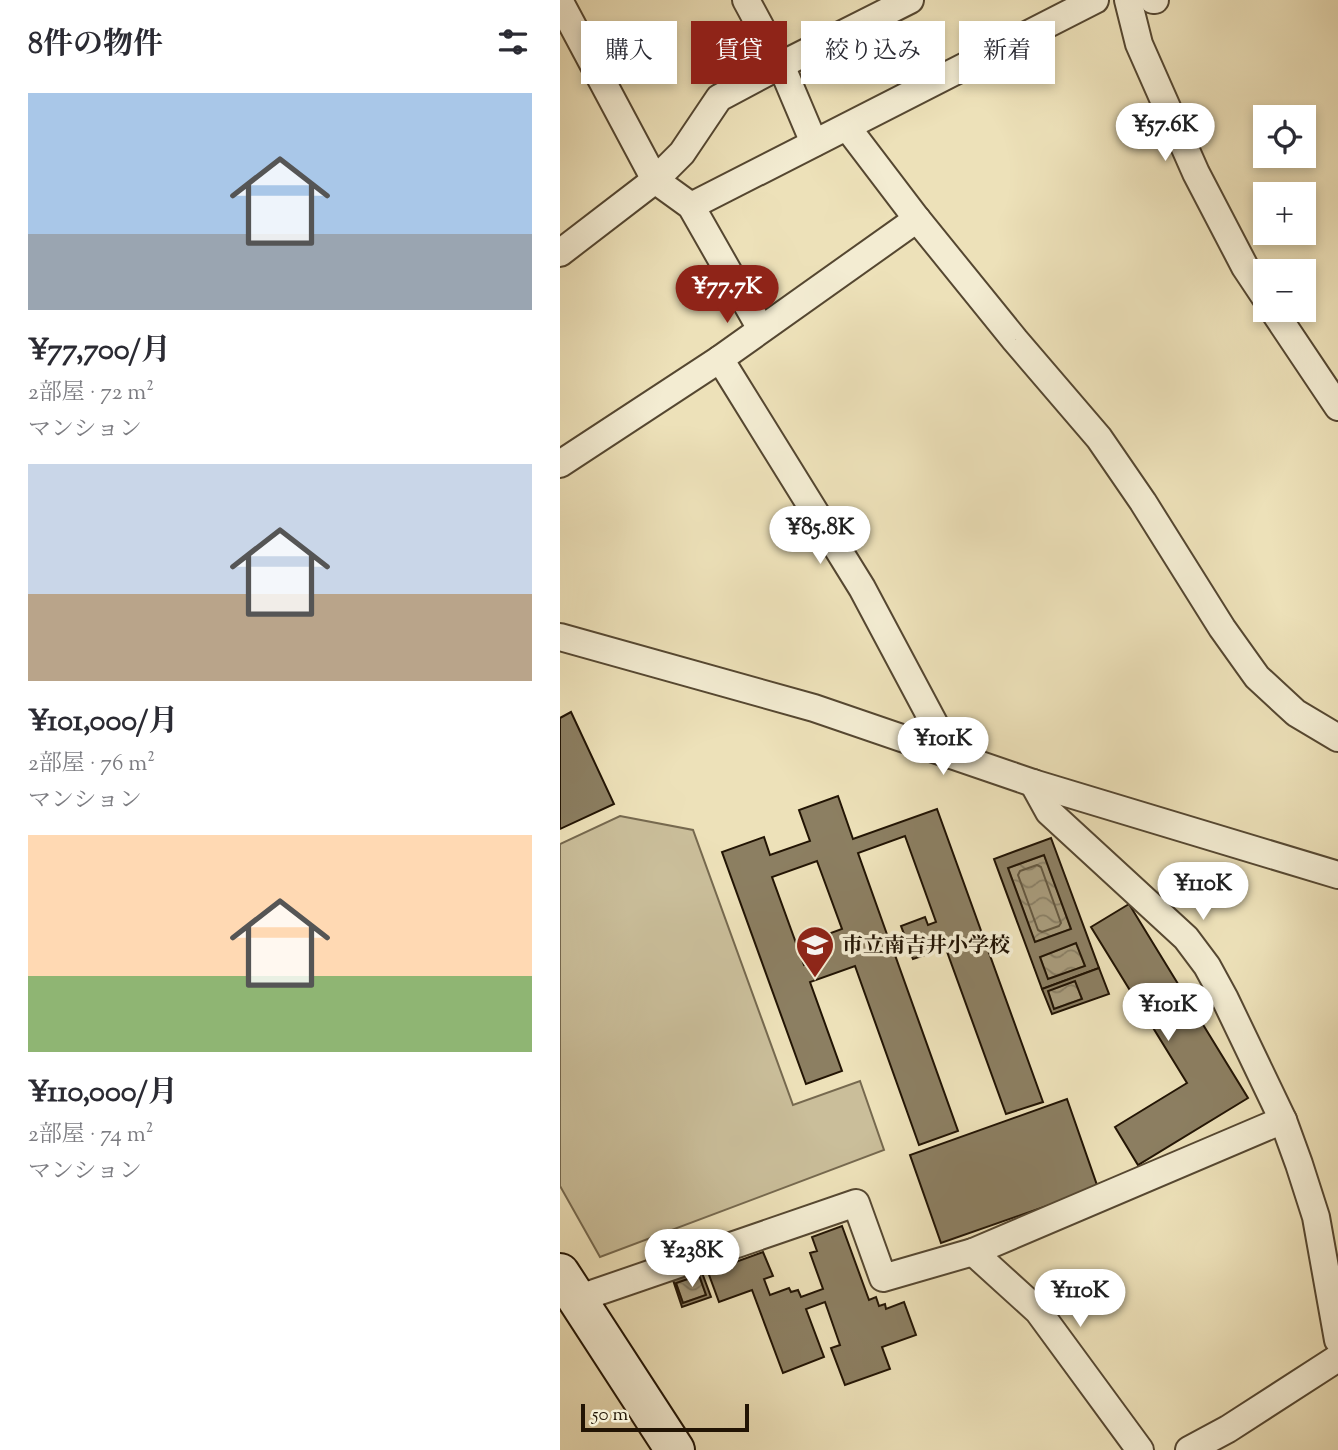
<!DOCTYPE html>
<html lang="ja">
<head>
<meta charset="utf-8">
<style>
  :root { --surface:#fff; --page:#f7f7f7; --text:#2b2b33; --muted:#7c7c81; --accent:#8f2418 }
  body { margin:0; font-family:"Sorts Mill Goudy","Noto Serif JP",serif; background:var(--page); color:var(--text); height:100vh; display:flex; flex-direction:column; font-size:26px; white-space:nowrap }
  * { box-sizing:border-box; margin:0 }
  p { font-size:23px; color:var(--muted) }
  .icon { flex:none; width:38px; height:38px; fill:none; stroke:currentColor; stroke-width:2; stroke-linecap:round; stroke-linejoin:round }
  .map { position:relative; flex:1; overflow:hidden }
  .drawer { display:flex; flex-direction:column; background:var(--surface); width:560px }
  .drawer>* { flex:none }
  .banner { position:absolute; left:21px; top:21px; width:651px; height:63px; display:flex; gap:14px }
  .controls { position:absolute; left:693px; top:105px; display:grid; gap:14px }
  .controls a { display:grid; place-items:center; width:63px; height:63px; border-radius:0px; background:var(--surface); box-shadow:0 4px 10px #0003; font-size:35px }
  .scale { position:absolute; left:21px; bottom:18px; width:168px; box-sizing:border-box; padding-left:7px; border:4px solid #221404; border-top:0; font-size:19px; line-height:24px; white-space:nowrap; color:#221404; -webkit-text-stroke:5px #f3ecd2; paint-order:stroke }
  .price { position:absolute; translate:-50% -60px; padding:0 16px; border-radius:24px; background:#fff; color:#222; font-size:23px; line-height:46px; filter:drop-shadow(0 2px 4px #0008) }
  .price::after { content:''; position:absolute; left:50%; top:42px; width:21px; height:16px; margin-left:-10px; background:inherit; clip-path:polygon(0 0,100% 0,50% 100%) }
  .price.on { background:var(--accent); color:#fff }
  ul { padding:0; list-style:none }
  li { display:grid; align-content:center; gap:14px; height:371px; padding:0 28px }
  li span { display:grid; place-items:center; height:217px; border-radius:0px; color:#555 }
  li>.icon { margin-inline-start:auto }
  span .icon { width:126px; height:126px; fill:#fffc; stroke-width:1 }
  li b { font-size:30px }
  h2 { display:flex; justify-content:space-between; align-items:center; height:84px; padding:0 28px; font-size:30px }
  .pill { padding:0 24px; border-radius:0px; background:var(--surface); box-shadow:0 4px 10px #0003; font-size:24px; line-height:63px }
  .pill.on { background:var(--accent); color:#fff }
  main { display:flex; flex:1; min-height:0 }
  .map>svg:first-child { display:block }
  .pitch { fill:#cabe9a; stroke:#76694f; stroke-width:2 }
  .water { fill:url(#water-waves); stroke:#72654b; stroke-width:2 }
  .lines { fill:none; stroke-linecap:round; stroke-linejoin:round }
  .shore { stroke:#655840; stroke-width:2 }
  .building { fill:#8c7f62; stroke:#221404; stroke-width:2; fill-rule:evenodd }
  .minor-casing { stroke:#554731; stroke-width:30 }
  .secondary-casing { stroke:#221404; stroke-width:42 }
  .minor { stroke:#f3ecd2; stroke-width:26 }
  .secondary { stroke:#f3ecd2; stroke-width:38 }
  .labels { text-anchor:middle; stroke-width:7; stroke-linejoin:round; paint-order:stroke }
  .poi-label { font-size:21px; font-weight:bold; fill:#221404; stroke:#f3ecd2; text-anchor:start }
</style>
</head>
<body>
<main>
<section class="drawer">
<h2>8件の物件<svg class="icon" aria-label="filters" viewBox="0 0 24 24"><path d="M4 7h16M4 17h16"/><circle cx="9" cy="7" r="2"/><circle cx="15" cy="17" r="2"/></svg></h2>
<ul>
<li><span style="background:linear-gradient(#a9c7e8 65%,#9aa5b1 0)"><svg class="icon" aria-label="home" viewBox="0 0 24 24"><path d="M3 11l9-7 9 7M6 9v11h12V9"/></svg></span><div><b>¥77,700/月</b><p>2部屋 · 72 m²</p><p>マンション</p></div></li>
<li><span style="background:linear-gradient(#c9d6e8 60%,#b9a48a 0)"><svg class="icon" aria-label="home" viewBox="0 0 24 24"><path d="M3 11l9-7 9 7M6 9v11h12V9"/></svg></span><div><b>¥101,000/月</b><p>2部屋 · 76 m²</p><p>マンション</p></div></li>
<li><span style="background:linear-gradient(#ffd9b3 65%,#8fb573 0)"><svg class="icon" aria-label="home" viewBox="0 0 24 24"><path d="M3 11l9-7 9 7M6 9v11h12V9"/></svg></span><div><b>¥110,000/月</b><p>2部屋 · 74 m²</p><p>マンション</p></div></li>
</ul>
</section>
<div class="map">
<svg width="778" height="1450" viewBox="0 0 778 1450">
  <defs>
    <pattern id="water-waves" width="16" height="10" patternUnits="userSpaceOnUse" patternTransform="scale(1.75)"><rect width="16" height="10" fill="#a89b7b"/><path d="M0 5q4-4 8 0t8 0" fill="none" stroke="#887d63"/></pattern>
  </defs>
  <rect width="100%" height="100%" fill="#ede1b9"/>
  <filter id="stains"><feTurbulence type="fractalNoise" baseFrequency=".00286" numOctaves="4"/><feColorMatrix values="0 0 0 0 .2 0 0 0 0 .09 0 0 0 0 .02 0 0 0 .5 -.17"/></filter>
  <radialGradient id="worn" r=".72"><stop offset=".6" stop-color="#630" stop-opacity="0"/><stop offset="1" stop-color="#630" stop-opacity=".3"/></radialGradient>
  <path class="pitch" d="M60,816l73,14 100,275 67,-24 24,69 -284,107 -40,-71v-342z"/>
  <g class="water">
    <path d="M484,855l27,74 -36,13 -27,-74z"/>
    <path d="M516,943l9,23 -37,13 -8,-22z"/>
    <path d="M515,981l7,18 -28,10 -6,-18z"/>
    <path d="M139,1275l7,20 -23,8 -7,-20z"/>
  </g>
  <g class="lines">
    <path class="shore" d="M477,865l4,2 20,56 -2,3 -17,6 -4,-2 -20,-55 2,-4z"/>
  </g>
  <g class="building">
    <path d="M11,712l43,92 -54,25v-111z"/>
    <path d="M278,796l15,43 84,-30 106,293 -37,12 -64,-176 -9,3 4,10 -24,8 -4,-9 -14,5 63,176 -39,14 -64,-179 -45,16 32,89 -36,13 -84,-232 42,-15 6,18 40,-14 -11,-31zM345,836l31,86 -8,3 -3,-8 -24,9 3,8 -15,6 -31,-87zM257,861l25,68 -25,9 7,20 -20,7 -32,-88z"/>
    <path d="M491,838l48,130 -57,21 -48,-130zM484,855l27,74 -36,13 -27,-74zM516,943l9,23 -37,13 -8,-22z"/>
    <path d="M569,904l119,194 -110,67 -23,-38 72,-44 -96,-156z"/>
    <path d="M539,968l10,26 -57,20 -10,-25zM515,981l7,18 -28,10 -6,-18z"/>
    <path d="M507,1099l31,89 -157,55 -31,-88z"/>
    <path d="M282,1226l27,74 7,-3 3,9 6,-2 1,5 18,-7 12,33 -34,12 8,22 -45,16 -14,-37 9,-3 -15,-43 -19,7 18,48 -41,16 -31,-83 -33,12 -11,-30 55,-20 10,24 -9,3 6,16 19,-7 2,4 7,-2 3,7 22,-8 -13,-36 7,-2 -5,-14z"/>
    <path d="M141,1270l10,27 -29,10 -9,-27zM139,1275l7,20 -23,8 -7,-20z"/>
  </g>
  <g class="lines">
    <defs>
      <g id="minor">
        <path d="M186,0l35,65 33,78"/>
        <path d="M568,0l11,44 57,129 49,94 20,30"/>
        <path d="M593,0h2"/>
        <path d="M0,2l95,178 36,26 70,123"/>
        <path d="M287,127l70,92 98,121 84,98 44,64 79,126 35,49 39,36 42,25"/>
        <path d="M131,206l404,-206"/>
        <path d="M0,253l95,-73 27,-27 37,-55 62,-33 129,-65"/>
        <path d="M713,310l65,97"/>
        <path d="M160,359l142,229 89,167"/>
        <path d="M0,464l160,-105 197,-140"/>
        <path d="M0,637l254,71 219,75 305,92"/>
        <path d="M473,783l16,29 137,126 21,28 18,33 58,121 16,44 17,53 22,123"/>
        <path d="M413,1252l65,59 102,139"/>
        <path d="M17,1299l279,-96 27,75 90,-26 310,-132"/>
        <path d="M629,1450l39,-21 110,-71"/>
      </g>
      <path id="secondary" d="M0,1273l115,177"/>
    </defs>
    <use href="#minor" class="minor-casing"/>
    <use href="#secondary" class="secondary-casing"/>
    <use href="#minor" class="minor"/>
    <use href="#secondary" class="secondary"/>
  </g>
  <defs>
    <symbol id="school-pin" viewBox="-11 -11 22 30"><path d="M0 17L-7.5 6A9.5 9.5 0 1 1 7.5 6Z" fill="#8f2418" stroke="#f3ecd2"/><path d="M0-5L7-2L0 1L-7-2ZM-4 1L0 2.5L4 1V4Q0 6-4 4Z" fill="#fff"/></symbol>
  </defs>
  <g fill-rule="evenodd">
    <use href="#school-pin" x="233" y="923" width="44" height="60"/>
  </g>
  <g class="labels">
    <g class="poi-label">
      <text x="282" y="952">市立南吉井小学校</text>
    </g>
  </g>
  <rect width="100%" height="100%" filter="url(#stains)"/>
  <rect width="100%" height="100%" fill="url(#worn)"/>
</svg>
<div class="controls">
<a><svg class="icon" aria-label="locate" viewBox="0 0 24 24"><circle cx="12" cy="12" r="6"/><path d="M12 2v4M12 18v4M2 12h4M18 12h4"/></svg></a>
<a>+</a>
<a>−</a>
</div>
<div class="scale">50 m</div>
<b class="price" style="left:605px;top:163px">¥57.6K</b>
<b class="price on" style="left:167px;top:325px">¥77.7K</b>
<b class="price" style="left:260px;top:566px">¥85.8K</b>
<b class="price" style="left:383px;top:777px">¥101K</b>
<b class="price" style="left:643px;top:922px">¥110K</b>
<b class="price" style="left:608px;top:1043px">¥101K</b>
<b class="price" style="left:132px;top:1289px">¥238K</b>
<b class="price" style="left:520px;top:1329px">¥110K</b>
<div class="banner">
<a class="pill">購入</a>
<a class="pill on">賃貸</a>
<a class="pill">絞り込み</a>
<a class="pill">新着</a>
</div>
</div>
</main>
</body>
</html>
